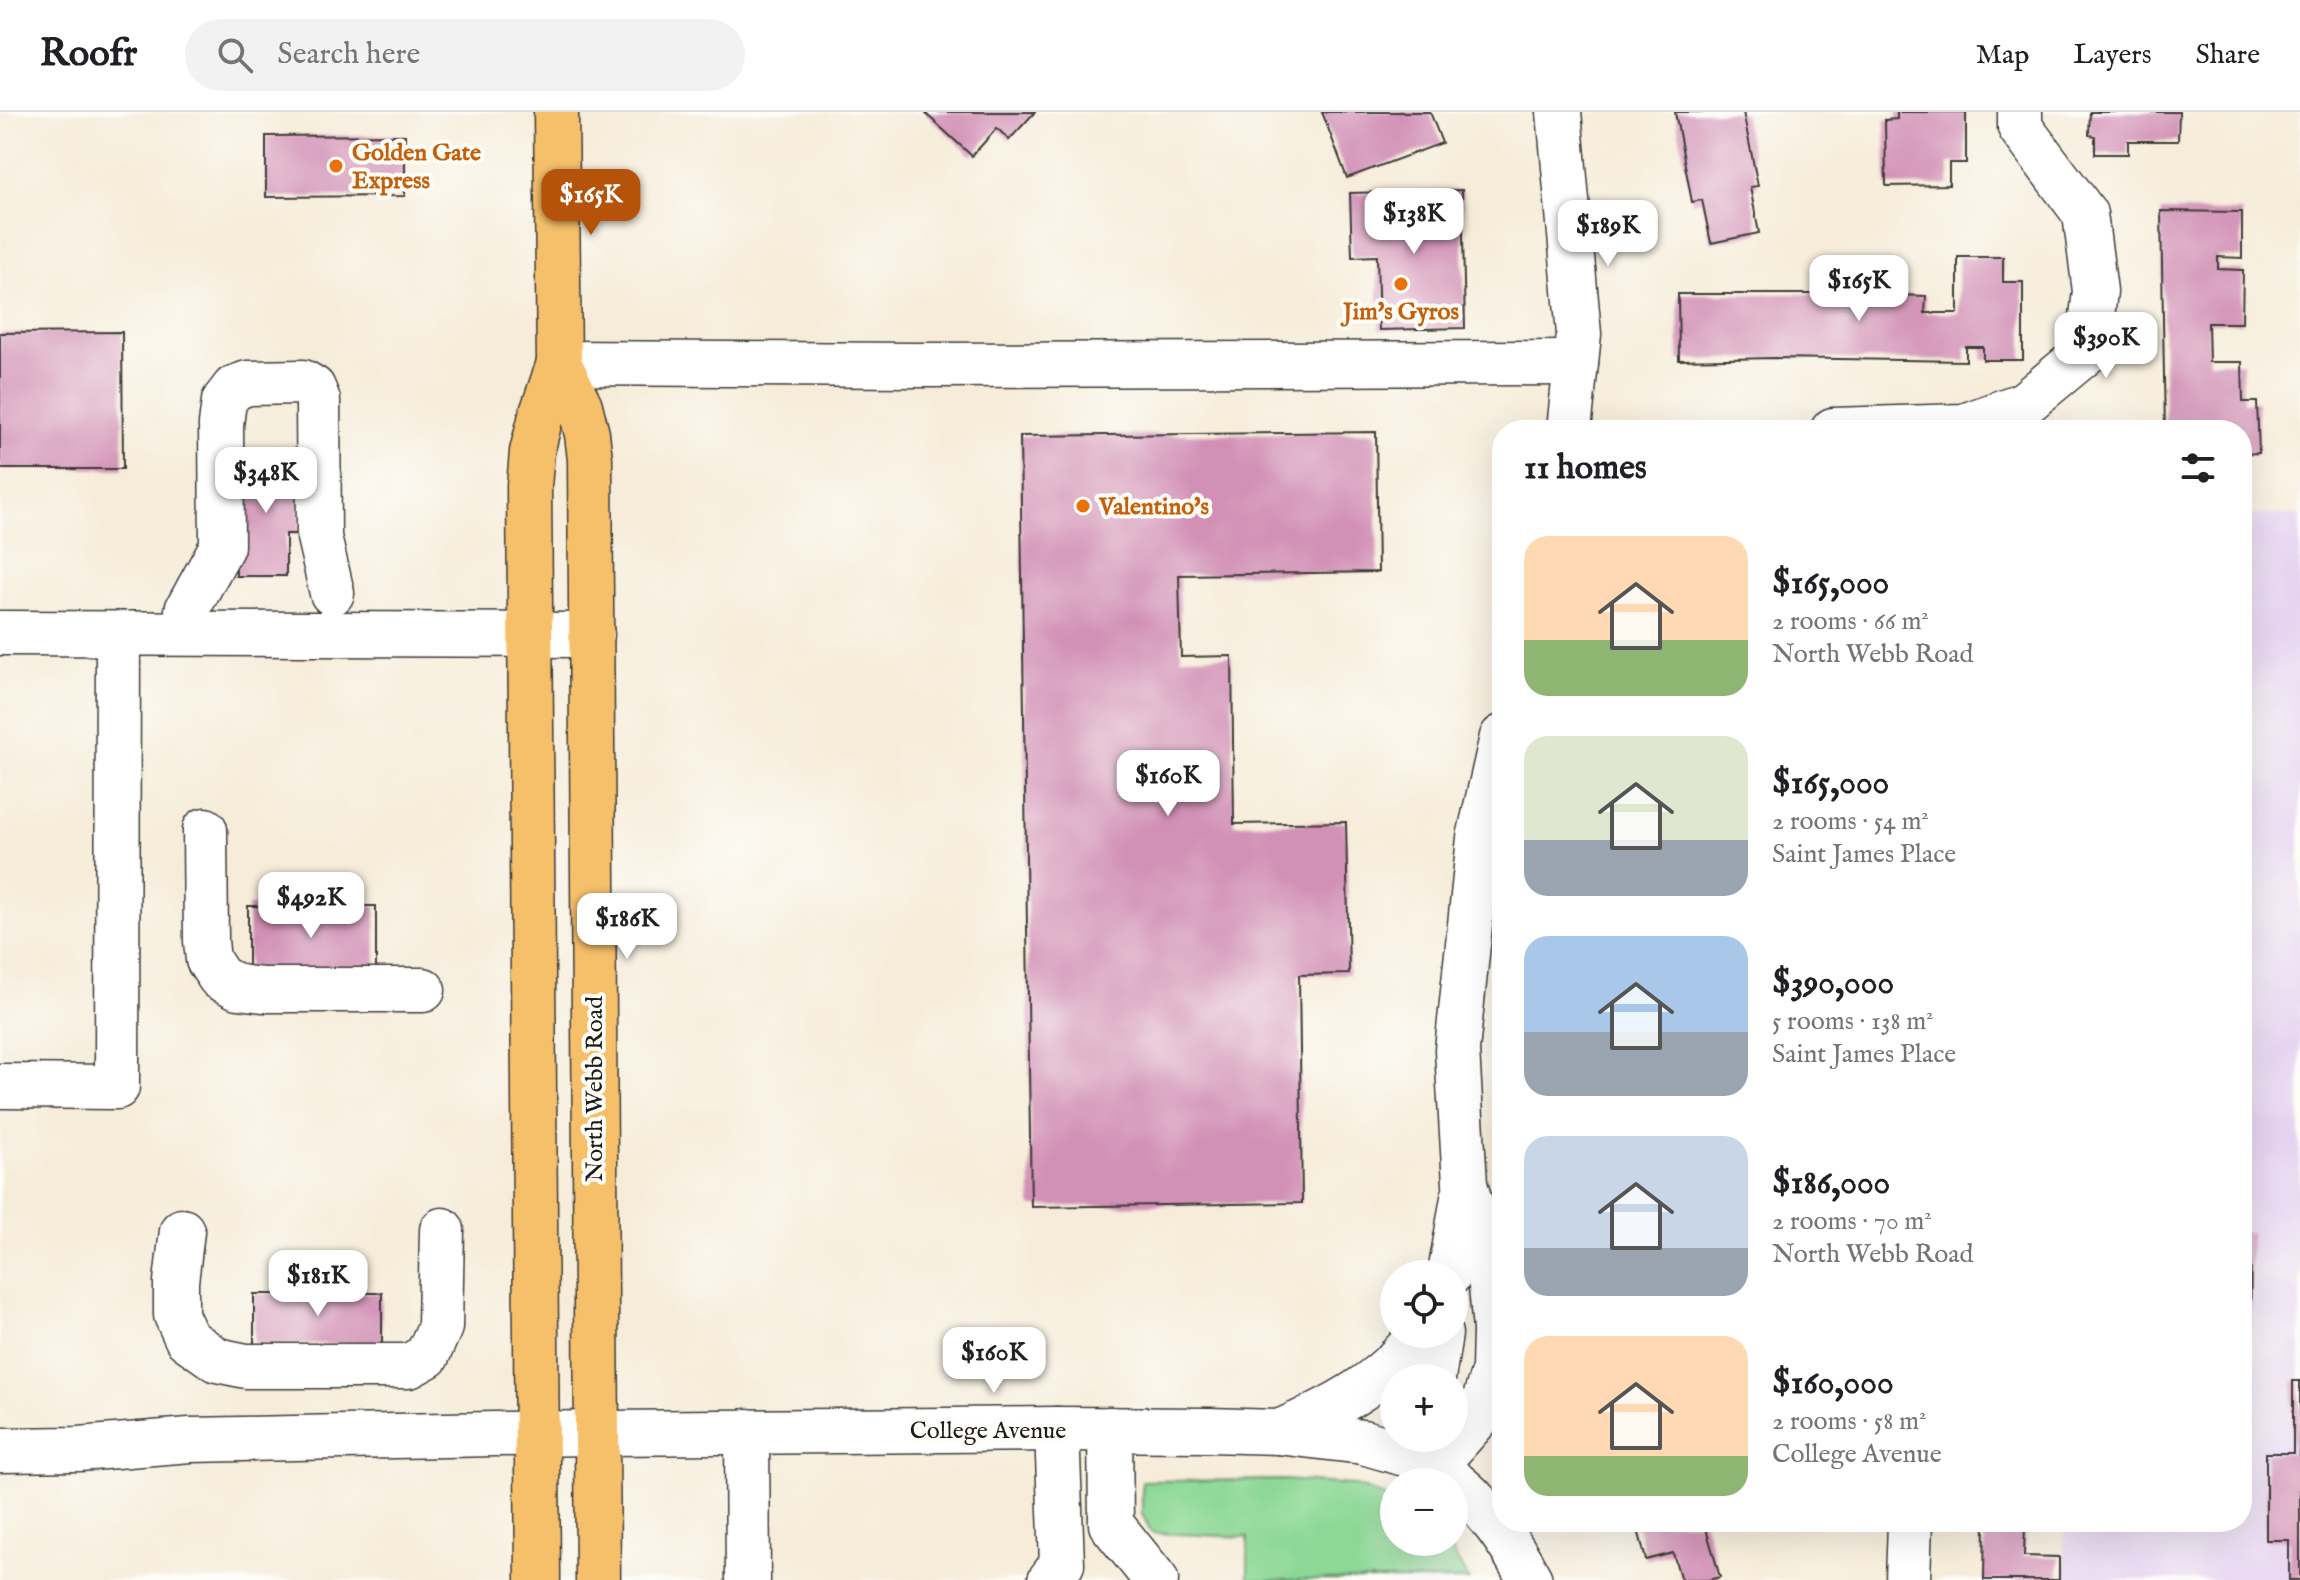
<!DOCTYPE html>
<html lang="en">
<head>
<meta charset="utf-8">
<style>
  :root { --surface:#fff; --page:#f2f2f2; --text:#202124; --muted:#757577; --line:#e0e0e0; --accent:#b45309 }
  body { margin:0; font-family:"IM FELL English",serif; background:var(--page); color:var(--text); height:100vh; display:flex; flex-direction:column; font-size:30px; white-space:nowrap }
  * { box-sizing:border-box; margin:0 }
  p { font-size:26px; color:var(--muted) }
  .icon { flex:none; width:44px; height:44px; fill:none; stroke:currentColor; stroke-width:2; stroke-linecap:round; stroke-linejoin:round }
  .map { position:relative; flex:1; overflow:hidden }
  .side { position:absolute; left:1492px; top:308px; width:760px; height:1112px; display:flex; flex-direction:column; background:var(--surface); border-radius:32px; box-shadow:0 8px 32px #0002 }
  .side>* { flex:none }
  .buttons { position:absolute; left:1380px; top:1148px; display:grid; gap:16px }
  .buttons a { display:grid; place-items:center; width:88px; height:88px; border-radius:50%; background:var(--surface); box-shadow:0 8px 32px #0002; font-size:40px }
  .price { position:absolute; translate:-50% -68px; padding:0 18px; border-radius:16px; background:#fff; color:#222; font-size:26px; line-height:52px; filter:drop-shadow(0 2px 4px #0008) }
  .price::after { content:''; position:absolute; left:50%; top:48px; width:24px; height:18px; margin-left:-12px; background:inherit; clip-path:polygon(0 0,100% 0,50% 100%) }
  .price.on { background:var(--accent); color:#fff }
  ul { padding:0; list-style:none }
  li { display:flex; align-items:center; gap:24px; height:200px; padding:0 32px }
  li span { display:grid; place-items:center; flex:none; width:224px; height:160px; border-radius:24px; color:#555 }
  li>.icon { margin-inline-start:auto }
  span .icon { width:96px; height:96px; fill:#fffc; stroke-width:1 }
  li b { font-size:34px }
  h2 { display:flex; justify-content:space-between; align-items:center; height:96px; padding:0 32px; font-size:34px }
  header { display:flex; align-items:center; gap:48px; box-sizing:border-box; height:112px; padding:0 40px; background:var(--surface); border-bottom:2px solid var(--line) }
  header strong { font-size:38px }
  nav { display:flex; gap:44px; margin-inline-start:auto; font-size:28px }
  .search { width:560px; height:72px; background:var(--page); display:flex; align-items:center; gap:20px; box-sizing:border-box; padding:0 28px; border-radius:44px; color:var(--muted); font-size:30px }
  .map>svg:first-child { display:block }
  .built { fill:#e5d3f1 }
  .green { fill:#8cd895; stroke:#547a58; stroke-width:2 }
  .building { fill:#d290b6 }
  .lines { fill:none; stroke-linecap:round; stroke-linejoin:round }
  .minor-casing { stroke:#3d3b38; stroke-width:47 }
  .major-casing { stroke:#3d3b38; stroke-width:47 }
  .minor { stroke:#fff; stroke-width:44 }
  .major { stroke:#f6c06b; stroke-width:44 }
  .food-dot { fill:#e8710a; stroke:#fdfcf7; stroke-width:3 }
  .labels { text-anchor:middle; stroke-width:8; stroke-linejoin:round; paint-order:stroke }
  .food-label { font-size:24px; font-weight:bold; fill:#c56008; stroke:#fdfcf7; text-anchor:start }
  .street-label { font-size:24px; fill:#1c1c1c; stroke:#fdfcf7 }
</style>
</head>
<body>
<header>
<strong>Roofr</strong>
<div class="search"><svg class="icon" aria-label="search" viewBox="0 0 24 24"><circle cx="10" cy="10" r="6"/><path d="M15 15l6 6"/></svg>Search here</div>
<nav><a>Map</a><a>Layers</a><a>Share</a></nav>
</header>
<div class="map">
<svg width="2300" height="1468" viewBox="0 0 2300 1468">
  <rect width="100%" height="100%" fill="#fdfcf7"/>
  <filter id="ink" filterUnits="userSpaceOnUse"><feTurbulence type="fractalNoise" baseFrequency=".0125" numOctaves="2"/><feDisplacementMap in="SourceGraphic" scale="16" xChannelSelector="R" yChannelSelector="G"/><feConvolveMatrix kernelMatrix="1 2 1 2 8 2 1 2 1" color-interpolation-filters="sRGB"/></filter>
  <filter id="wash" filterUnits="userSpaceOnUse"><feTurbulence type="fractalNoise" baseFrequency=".006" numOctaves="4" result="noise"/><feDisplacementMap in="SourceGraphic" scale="32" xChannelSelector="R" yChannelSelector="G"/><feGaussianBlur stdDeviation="1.8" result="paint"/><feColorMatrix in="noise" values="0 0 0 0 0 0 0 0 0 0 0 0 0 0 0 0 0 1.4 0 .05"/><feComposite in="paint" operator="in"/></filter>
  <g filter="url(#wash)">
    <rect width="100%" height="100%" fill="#f6ecd9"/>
    <path class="built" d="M2242,403h58v1065h-236v-58h178z"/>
    <path class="green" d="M1284,1368l69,5 41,15v42h52l23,38h-221v-43l-96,-4 -10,-19v-33z"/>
    <g id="blocks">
      <g class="building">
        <path d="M928,0h107l-26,28 -12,-12 -25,28 -46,-42z"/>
        <path d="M1322,0h108l12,31 -95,35z"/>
        <path d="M1675,0h68l15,74 -8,1 9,46 -48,10 -9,-43 -10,2z"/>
        <path d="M1897,0h69v51h-17v22l-63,1 -1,-66 12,-1z"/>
        <path d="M2090,0h89l-1,29h-50v13h-33v-18l-6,-1z"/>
        <path d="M405,23v61l-139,1v-61z"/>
        <path d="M1462,78l3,138 -86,2 -2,-74 -25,1 -2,-64z"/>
        <path d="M2161,99l81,1v46l-24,-1v12l25,1 -1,53h-34l1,39h33l1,40h14l2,51 -17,1v-24h-77z"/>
        <path d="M1958,145h45v25h20v78h-40v-13h-17v14l-192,-3 -95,2 -1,-66h189l59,2 -1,17h33z"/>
        <path d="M122,220l1,137h-123v-136z"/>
        <path d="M1376,320l2,140 -199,3 2,82 51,-1 2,168 112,-2 3,152 -50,1 3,228 -271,4 -11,-771z"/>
        <path d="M235,348l66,1 -1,73h-14v42h-50z"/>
        <path d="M248,794h128v65l-128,7z"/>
        <path d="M2242,1120h9l-1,129h-8z"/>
        <path d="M300,1170h22v11h60v51h-128v-50h46z"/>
        <path d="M2293,1269h7v199h-11v-40h-23v-87h27z"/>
        <path d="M1636,1410h68l16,55 -12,3h-27l-8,-27 -27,7z"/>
        <path d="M1985,1410h74v5l-34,-2 -1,31 35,1v23h-75z"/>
      </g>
    </g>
  </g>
  <g filter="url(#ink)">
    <use href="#blocks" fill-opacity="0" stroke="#3d3b38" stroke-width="2"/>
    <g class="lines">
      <defs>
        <g id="minor">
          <path d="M1559,0l20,222 -10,96"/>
          <path d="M559,251l357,2 660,-2"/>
          <path d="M1833,318l131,-4 60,-22 64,-53 7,-60 -10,-77 -65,-87v-15"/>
          <path d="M187,498l35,-64 -1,-121 3,-24 10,-13 14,-5 55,-1 10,6 5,12 1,137 13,56"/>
          <path d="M0,521l592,2"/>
          <path d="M205,718l1,111 2,19 12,18 18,9 25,3h160"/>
          <path d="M0,974l117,1 1,-453"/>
          <path d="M182,1119l-6,51v33l11,24 30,21 29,6h163l18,-10 13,-29 2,-97"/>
          <path d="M1450,1162l13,-76"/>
          <path d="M1433,1266l7,-44"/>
          <path d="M1110,1317l1,95 45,56"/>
          <path d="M747,1319l1,149"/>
          <path d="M1279,1320c53,-23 106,-50 140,-98"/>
          <path d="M0,1338l79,-1 111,-9 305,-6 562,-5 152,1 69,2 85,10 42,12 29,13 19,15"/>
          <path d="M1434,1355l46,-52 14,-46 1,-39 -5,-54 -25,-92 -8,-134 22,-212 23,-101"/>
          <path d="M1454,1370c34,27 56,60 76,98"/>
          <path d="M1050,1468l12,-16 -5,-135"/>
          <path d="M1908,1468l2,-58"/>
        </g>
        <g id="major">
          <path d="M559,251l21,43 7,28 3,25 8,1121"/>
          <path d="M538,1468l-9,-1094 3,-34 9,-36 18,-53 -3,-251"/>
        </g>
      </defs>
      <use href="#minor" class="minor-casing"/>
      <use href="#major" class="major-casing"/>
      <use href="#minor" class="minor"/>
      <use href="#major" class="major"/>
    </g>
  </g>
  <g class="food-dot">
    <circle cx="336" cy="54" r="8"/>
    <circle cx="1401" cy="172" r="8"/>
    <circle cx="1083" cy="394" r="8"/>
  </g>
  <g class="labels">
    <g class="food-label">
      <text x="352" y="48">Golden Gate<tspan x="352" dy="28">Express</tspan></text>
      <text x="1401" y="207" text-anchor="middle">Jim's Gyros</text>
      <text x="1099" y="402">Valentino's</text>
    </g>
    <g class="street-label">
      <text transform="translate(594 977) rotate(-90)" y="8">North Webb Road</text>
      <text x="988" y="1326">College Avenue</text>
    </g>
  </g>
</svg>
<div class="buttons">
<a><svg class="icon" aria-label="locate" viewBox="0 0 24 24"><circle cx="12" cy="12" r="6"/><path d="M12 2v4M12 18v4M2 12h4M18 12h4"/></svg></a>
<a>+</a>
<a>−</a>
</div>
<b class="price on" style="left:591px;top:125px">$165K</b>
<b class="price" style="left:1414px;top:144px">$138K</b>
<b class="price" style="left:1608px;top:156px">$189K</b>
<b class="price" style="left:1859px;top:211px">$165K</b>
<b class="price" style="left:2106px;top:268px">$390K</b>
<b class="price" style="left:266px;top:403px">$348K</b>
<b class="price" style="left:1168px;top:706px">$160K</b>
<b class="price" style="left:311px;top:828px">$492K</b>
<b class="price" style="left:627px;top:849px">$186K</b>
<b class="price" style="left:318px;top:1206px">$181K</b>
<b class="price" style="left:994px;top:1283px">$160K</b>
<section class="side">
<h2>11 homes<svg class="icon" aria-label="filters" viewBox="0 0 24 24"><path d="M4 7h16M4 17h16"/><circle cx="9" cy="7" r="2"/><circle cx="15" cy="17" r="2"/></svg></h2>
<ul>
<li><span style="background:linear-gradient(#ffd9b3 65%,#8fb573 0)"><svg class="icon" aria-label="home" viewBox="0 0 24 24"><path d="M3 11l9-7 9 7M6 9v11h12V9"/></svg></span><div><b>$165,000</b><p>2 rooms · 66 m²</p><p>North Webb Road</p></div></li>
<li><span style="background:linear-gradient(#dfe7d0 65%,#9aa5b1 0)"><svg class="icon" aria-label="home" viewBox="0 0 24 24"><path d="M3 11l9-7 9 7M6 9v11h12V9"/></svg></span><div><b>$165,000</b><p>2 rooms · 54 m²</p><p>Saint James Place</p></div></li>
<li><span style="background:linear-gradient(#a9c7e8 60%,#9aa5b1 0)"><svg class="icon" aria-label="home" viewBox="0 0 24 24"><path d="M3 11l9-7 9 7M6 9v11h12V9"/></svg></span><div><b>$390,000</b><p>5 rooms · 138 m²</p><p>Saint James Place</p></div></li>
<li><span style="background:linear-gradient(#c9d6e8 70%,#9aa5b1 0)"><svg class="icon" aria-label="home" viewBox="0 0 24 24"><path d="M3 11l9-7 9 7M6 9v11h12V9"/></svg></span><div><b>$186,000</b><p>2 rooms · 70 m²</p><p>North Webb Road</p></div></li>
<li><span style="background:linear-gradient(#ffd9b3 75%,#8fb573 0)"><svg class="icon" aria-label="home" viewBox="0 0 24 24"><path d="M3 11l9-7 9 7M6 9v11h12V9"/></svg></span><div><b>$160,000</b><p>2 rooms · 58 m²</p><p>College Avenue</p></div></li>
</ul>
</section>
</div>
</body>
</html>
